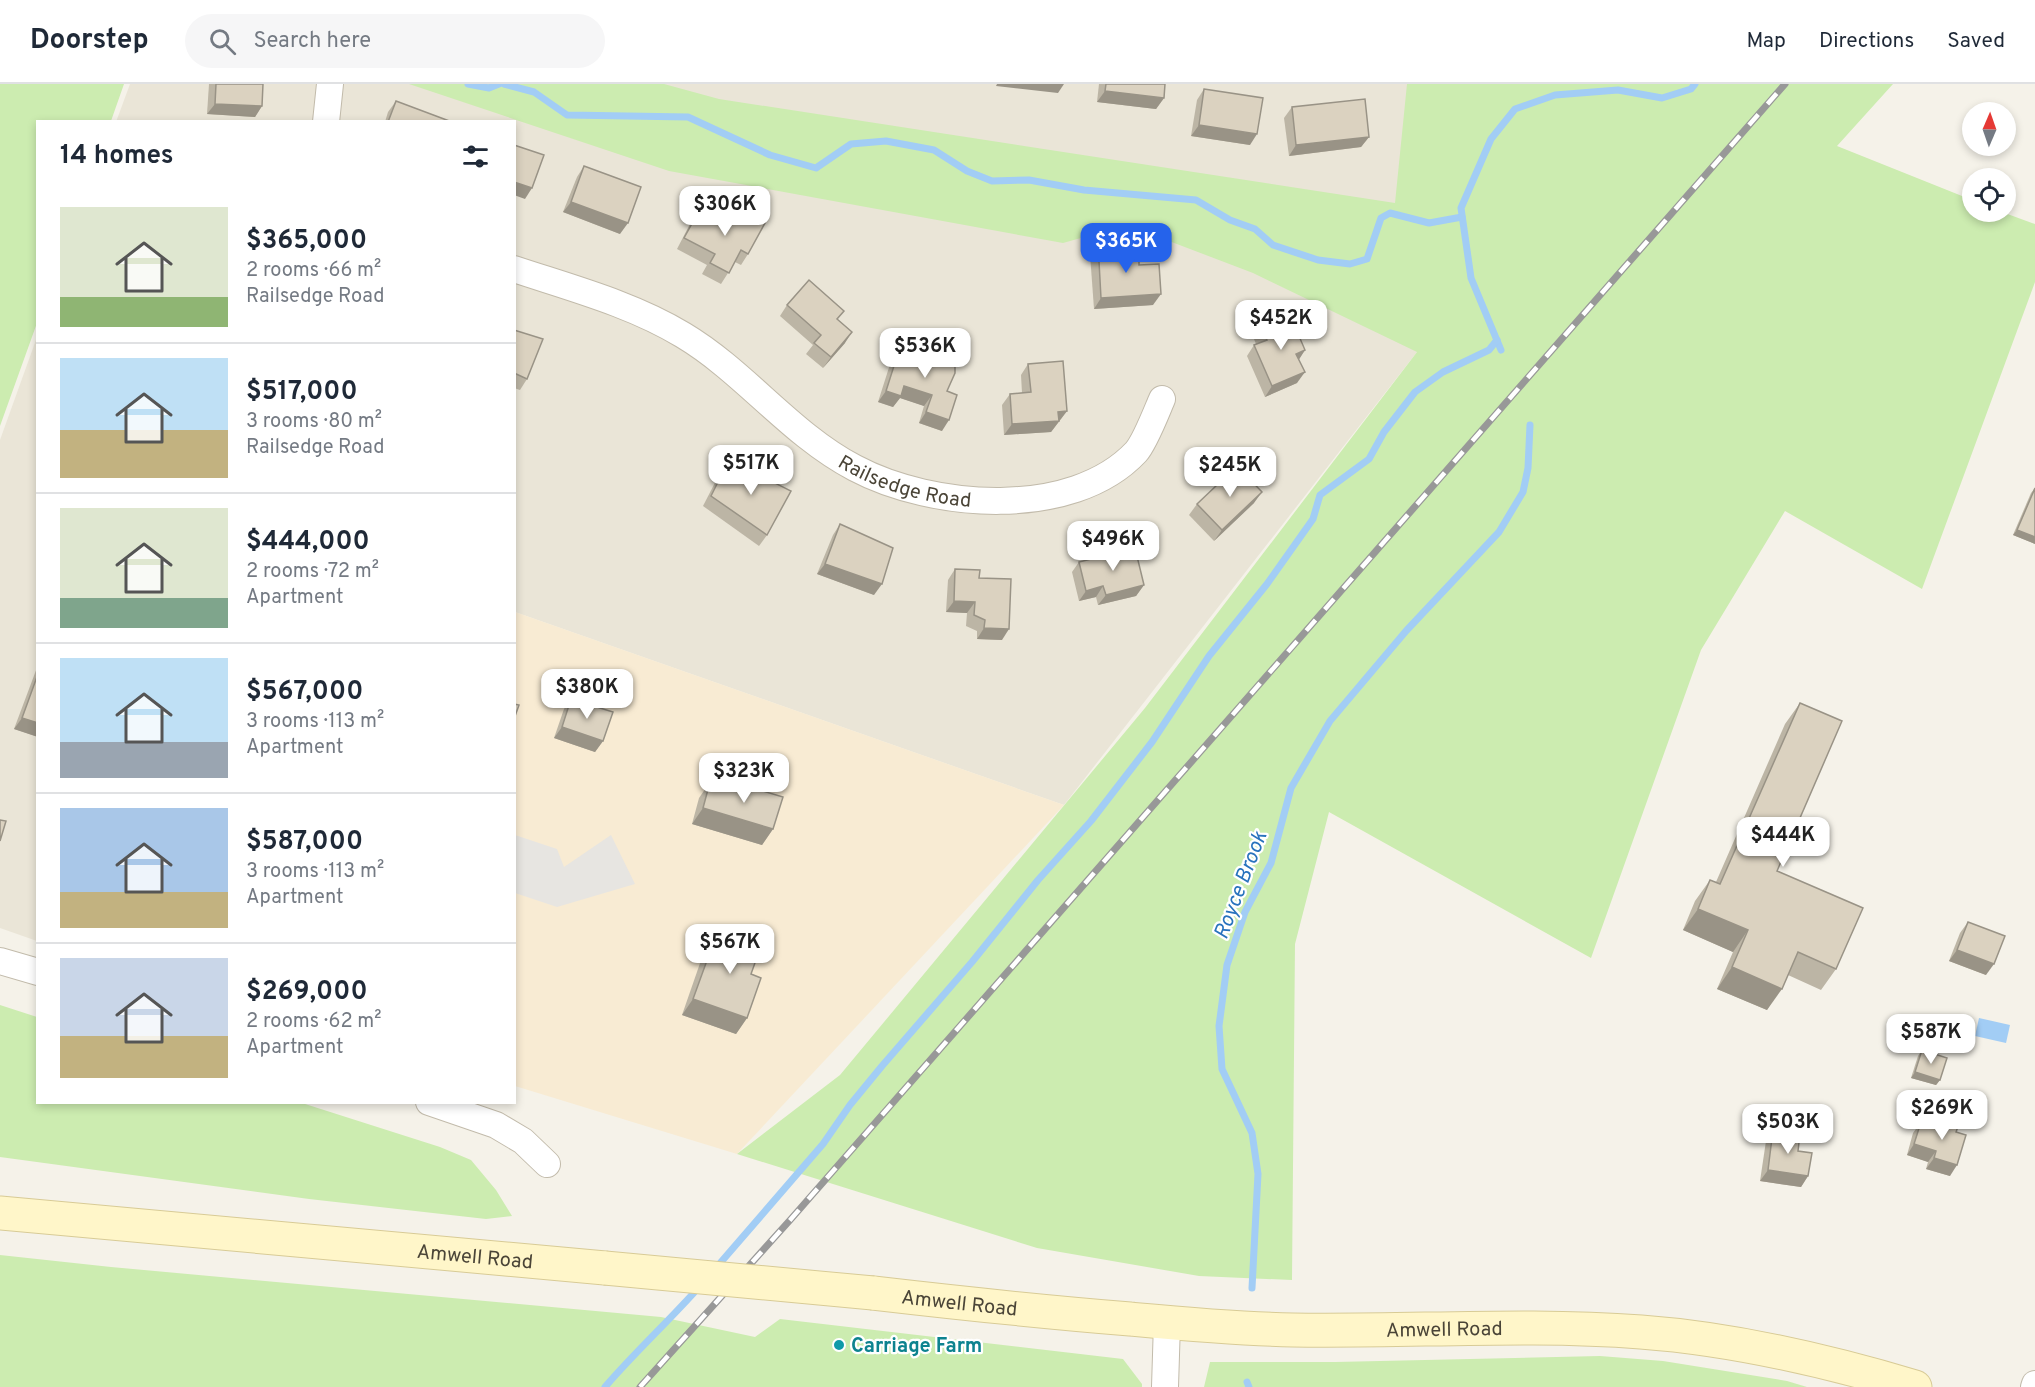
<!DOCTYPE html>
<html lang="en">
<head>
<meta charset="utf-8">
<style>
  :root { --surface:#fff; --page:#f6f6f7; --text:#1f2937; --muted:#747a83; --line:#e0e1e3; --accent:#2563eb }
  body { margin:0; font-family:Overpass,sans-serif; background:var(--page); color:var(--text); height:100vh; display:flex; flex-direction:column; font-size:22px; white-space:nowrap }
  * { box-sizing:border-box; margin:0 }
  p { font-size:20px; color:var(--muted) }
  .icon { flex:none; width:33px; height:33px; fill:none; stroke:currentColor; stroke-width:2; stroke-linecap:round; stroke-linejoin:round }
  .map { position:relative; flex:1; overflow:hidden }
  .sheet { position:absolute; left:36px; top:36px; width:480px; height:984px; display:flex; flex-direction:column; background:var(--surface); border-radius:0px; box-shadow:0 3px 9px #0003 }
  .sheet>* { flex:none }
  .needle { width:39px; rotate:2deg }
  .controls { position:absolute; left:1962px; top:18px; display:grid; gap:12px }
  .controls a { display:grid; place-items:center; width:54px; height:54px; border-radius:50%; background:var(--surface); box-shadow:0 3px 9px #0003; font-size:30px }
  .price { position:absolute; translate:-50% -51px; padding:0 14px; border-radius:12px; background:#fff; color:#222; font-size:20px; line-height:39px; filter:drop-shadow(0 2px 3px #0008) }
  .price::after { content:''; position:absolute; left:50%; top:36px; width:18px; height:14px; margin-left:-9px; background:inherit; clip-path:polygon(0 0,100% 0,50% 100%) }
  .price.on { background:var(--accent); color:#fff }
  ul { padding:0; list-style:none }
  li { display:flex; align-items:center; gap:18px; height:150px; padding:0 24px }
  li+li { border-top:2px solid var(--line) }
  li span { display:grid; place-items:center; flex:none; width:168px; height:120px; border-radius:0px; color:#555 }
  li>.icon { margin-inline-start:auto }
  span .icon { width:72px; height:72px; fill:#fffc; stroke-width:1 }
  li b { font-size:26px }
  h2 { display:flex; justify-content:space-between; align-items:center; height:72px; padding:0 24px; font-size:26px }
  header { display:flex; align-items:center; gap:36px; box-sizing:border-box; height:84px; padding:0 30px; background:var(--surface); border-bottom:2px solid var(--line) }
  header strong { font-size:28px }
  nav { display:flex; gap:33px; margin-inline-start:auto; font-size:21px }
  .search { width:420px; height:54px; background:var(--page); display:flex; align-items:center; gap:15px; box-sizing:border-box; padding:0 21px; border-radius:33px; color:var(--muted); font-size:22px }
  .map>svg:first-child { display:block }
  .residential { fill:#eae5d7 }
  .commercial { fill:#f8ebd3 }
  .green { fill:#ccecb0 }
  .parking { fill:#e7e5e1 }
  .water { fill:#a2cdf5 }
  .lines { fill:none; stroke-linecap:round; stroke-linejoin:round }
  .stream { stroke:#a2cdf5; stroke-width:7 }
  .minor-casing { stroke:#c2bbab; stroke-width:28 }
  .secondary-casing { stroke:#d8cb96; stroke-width:35 }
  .minor { stroke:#fff; stroke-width:26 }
  .secondary { stroke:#fff6c9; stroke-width:33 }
  .rail-casing { stroke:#989898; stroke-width:7 }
  .rail { stroke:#fff; stroke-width:4.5; stroke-dasharray:14; stroke-linecap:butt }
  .secondary-bridge-casing { stroke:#d8cb96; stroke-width:35; stroke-linecap:butt }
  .secondary-bridge { stroke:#fff6c9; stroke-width:33 }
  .wall { fill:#bcb5a5 }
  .shaded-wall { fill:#999386 }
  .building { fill:#dbd2c0; stroke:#999386; stroke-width:1.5 }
  .culture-dot { fill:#0f9aa8; stroke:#fff; stroke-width:2 }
  .labels { text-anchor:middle; stroke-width:4.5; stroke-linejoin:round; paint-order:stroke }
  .street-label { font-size:20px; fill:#4a4437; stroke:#fff }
  .culture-label { font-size:20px; font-weight:bold; fill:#0d838f; stroke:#fff; text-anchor:start }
  .water-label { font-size:21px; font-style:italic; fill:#2873bd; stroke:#fff }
</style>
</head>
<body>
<header>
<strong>Doorstep</strong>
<div class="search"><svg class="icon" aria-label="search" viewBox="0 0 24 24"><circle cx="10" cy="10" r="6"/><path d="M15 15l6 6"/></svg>Search here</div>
<nav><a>Map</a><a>Directions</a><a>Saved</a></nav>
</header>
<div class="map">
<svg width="2035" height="1303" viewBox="0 0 2035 1303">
  <rect width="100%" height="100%" fill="#f5f2e9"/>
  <g class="residential">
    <path d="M130,0h1374l-87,268 -353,453 -549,-193 -1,-490h-398z"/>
    <path d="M37,253v604l-37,-13v-488z"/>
  </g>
  <path class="commercial" d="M515,528l549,193 -327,349 -222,-68z"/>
  <g class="green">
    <path d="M0,0h124l-13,37 -73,1 -1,201 -37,103z"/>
    <path d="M409,0h255l55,15 676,104 12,-119h486l-56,62 135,54v12h30l33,12v58l-113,307 -137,-78 -84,139 -110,308 -262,-146 -34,132 -3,336 -93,-4 -162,-28 -300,-94 103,-79 305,-367 272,-356 -164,-79 -126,-48 -64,18 -394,-72z"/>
    <path d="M0,921l37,12 1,85 264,1 138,44 31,13 25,30 16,26 -26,3 -177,-20 -309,-42z"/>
    <path d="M0,1171l111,12 550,50 94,20 25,-18 343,40 19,25v3h-1142z"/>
    <path d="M1600,1272l63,5 124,20 20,6h-603l6,-25h125z"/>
  </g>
  <path class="parking" d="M515,751l42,14 7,18 47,-32 24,49 -78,23 -42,-14z"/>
  <path class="water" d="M1979,934l31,7 -4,18 -31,-7z"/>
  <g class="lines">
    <g class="stream">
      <path d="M468,0l21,4 10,-4"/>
      <path d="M504,0l30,8 33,23 121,2 82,38 46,13 35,-24 35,-3 48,9 33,21 25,10 37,-1 55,10 112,10 34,20 25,9 18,16 45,15 32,4 17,-5 14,-41 9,-5 39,10 33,-6"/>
      <path d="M1501,266l-30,-72 -10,-70 30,-69 24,-30 40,-14 63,-5 44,8 29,-9 4,-5"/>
      <path d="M715,1185l108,-125 27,-39 32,-39 90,-104 66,-82 53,-59 61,-79 57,-86 58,-72 46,-65 7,-24 49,-36 15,-27 31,-40 28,-20 46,-22 8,-10"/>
      <path d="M1252,1204l6,-114 -6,-41 -30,-64 -3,-43 8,-61 18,-53 26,-49 20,-75 39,-67 76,-90 93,-99 24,-40 5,-24 2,-43"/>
      <path d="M1247,1298l2,5"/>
      <path d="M605,1303c30,-35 64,-66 95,-101"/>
    </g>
    <defs>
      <g id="minor">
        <path d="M326,38l4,-38"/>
        <path id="s1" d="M514,185c57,19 118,35 169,66 62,37 107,99 172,133 77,41 217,52 281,-16 9,-10 20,-39 26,-53"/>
        <path d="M0,877l38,11"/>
        <path d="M429,1018l67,23 27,16 24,23"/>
        <path d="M1165,1303l2,-64"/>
        <path d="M2034,1303l1,-3"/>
      </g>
      <g id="secondary">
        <path id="s2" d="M0,1129l605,55"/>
        <path id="s3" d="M873,1209c86,10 171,19 257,26 55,5 109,10 163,11 116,2 233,-7 348,2 94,7 184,28 274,55"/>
      </g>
    </defs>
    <use href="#minor" class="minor-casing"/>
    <use href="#secondary" class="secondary-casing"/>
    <use href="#minor" class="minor"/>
    <use href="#secondary" class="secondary"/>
    <defs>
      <path id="rail" d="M640,1303l151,-168 994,-1135"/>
    </defs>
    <use href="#rail" class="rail-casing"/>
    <use href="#rail" class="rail"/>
    <defs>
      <path id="secondary-bridge" d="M605,1184l268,25"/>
    </defs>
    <use href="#secondary-bridge" class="secondary-bridge-casing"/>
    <use href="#secondary-bridge" class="secondary-bridge"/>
  </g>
  <g class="wall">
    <path d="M209,0h54l-1,22 -7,11 -48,-3z"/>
    <path d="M1099,0h66l-1,14 -8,11 -59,-7z"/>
    <path d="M1204,5l46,56 -59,-9 6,-36z"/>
    <path d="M396,17l56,21h-67l3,-10z"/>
    <path d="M1292,23l77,30 -8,10 -72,9 -5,-38z"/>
    <path d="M584,82l36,68 -57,-22 14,-35z"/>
    <path d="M739,125l9,45 -7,11 -6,-3 -14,22 -19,-10 5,-9 -30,-16 14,-27 8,-11 29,16z"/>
    <path d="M1098,159l41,22 14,40 -59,4 -4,-55z"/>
    <path d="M787,221l51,15 7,23 -22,25 -17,-14 7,-9 -33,-29z"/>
    <path d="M1261,244l44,22 -6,9 -2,24 -32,14 -18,-41 7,-11 2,-1 -2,-5z"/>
    <path d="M514,246l13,49 -7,11 -6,-2z"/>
    <path d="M900,263l32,15 15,29 -5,40 -23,-8 5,-17 -24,-8 -7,9 -15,-5 14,-44z"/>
    <path d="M1028,280l39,47 -16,21 -47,3 -2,-30 8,-11 12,-1 -1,-18z"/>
    <path d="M729,376l38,75 -8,11 -56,-40 18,-35z"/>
    <path d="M2035,404v56l-22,-9 18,-42z"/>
    <path d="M1254,419l-40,38 -25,-26 8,-11z"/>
    <path d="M840,440l34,71 -57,-21 16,-39z"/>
    <path d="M1079,478l65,23 -8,11 -38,9 -2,-8 -17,4 -7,-29z"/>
    <path d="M955,485l24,9 23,62 -25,-1v-8l-11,-5 1,-13 -21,-1 2,-32z"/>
    <path d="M38,581v72l-24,-8z"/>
    <path d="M571,615l32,42 -8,11 -41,-14 10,-29z"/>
    <path d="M1800,619l-23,168 59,98 -15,21 -33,-15 -21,35 -50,-21 16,-37 -50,-22 12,-29 15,-21 6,2 69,-158z"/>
    <path d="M710,698l35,11 4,-6 24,42 -11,16 -70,-21 7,-26z"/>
    <path d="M1968,838l18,53 -37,-14 11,-28z"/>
    <path d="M718,846l33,44 -4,44 -11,16 -54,-19 24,-69z"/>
    <path d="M1922,966l18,30 -4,5 -25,-7 7,-22z"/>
    <path d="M1946,1036l10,12 -6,44 -24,-7 2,-7 -21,-7 6,-22 8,-11 20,6z"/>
    <path d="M1773,1046l25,21 10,25 -7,11 -41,-6 6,-40z"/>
  </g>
  <g class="shaded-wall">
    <path d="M997,0h67l-6,9 -62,-7z"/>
    <path d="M1105,7l59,7 -8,11 -59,-7z"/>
    <path d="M215,20l47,2 -7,11 -48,-3z"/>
    <path d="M1199,41l58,9 -7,11 -59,-9z"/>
    <path d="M1369,53l-8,10 -72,9 7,-11z"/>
    <path d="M514,98l18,6 -7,11 -11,-4z"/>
    <path d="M571,118l57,21 -8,11 -57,-22z"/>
    <path d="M1161,210l-8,11 -59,4 7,-11z"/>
    <path d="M852,248l-7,11 -22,25 8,-11z"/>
    <path d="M1305,266l-7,11 -2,-7z"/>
    <path d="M1305,288l-8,11 -32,14 7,-11z"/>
    <path d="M904,302l28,9 -8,11 -24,-8 -7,9 -15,-5 8,-11z"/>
    <path d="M1067,327l-16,21 -47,3 8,-11 46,-12z"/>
    <path d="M926,328l23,8 -7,11 -23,-8z"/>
    <path d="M1262,408l-8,11 -40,38 8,-11z"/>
    <path d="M2017,446l18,7v7l-22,-9z"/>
    <path d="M825,480l57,20 -8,11 -57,-21z"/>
    <path d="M1144,501l-8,11 -38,9 8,-10z"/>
    <path d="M1103,502l-7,11 -17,4 7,-10z"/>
    <path d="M954,517l21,1 -8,11 -21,-1z"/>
    <path d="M984,544l25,1 -7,11 -25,-1z"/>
    <path d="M22,634l16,5v14l-24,-8z"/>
    <path d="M562,643l41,14 -8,11 -41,-14z"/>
    <path d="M703,724l70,21 -11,16 -70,-21z"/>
    <path d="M1698,825l50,21 -15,22 -50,-22z"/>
    <path d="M1957,866l37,14 -8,11 -37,-14z"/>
    <path d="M1732,883l50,22 -15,21 -50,-21z"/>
    <path d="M693,915l54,19 -11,16 -54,-19z"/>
    <path d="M1915,988l25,8 -4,5 -25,-7z"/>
    <path d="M1914,1060l22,7 -8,11 -21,-7z"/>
    <path d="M1934,1074l23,7 -7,11 -24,-7z"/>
    <path d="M1768,1086l40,6 -7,11 -41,-6z"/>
  </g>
  <g class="building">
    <path d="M216,0h47l-1,22 -47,-2z"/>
    <path d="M1106,0h59l-1,14 -59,-7z"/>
    <path d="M1204,5l59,9 -6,36 -58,-9z"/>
    <path d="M1365,15l4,38 -73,8 -4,-38z"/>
    <path d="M396,17l56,21h-64z"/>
    <path d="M514,61l30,10 -12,33 -18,-6z"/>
    <path d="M584,82l57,21 -13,36 -57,-21z"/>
    <path d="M739,125l26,14 -17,31 -7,-4 -12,23 -19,-10 5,-9 -31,-16 15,-27 30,16z"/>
    <path d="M1122,157l1,16 16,-1v9l20,-1 2,30 -60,4 -3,-55z"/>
    <path d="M809,196l35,31 -7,8 15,13 -21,25 -17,-14 7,-8 -34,-30z"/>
    <path d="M1290,231l15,35 -9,4 9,18 -33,14 -18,-41 13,-5 -6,-12z"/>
    <path d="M514,246l29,9 -16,40 -13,-6z"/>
    <path d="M923,260l11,10 -2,8 14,-2 9,7v6l-8,18 10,4 -8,25 -23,-8 6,-17 -28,-9 -3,10 -15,-5 14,-44 16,5z"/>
    <path d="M1063,277l4,50 -9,1 1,9 -47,3 -2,-30 21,-2 -3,-28z"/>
    <path d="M729,376l62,31 -24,44 -56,-39z"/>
    <path d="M1237,382l25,26 -40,38 -25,-26z"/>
    <path d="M2035,404v49l-18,-7z"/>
    <path d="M840,440l53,24 -11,36 -57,-20z"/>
    <path d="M1135,464l9,37 -38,10 -3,-9 -17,5 -7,-29z"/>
    <path d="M955,485l25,1 -1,8 32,1 -2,50 -25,-1 1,-8 -11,-5 1,-13 -21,-1z"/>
    <path d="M38,590v49l-16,-5z"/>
    <path d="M571,615l42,13 -10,29 -41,-14z"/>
    <path d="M1800,619l42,18 -65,150 86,37 -27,61 -38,-17 -16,37 -50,-22 16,-37 -50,-21 12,-29 10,4z"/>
    <path d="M514,620l5,1 -5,14z"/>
    <path d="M710,698l38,11 1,-6 34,10 -10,32 -70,-21z"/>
    <path d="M0,736l6,1 -6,20z"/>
    <path d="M1968,838l37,14 -11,28 -37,-14z"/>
    <path d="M718,846l43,16 -10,28 10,4 -14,40 -54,-19z"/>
    <path d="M1922,966l25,8 -7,22 -25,-8z"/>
    <path d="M1946,1036l13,4 -3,8 10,3 -9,30 -23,-7 2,-7 -22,-7 7,-22 23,6z"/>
    <path d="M1773,1046l27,4 -2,17 14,2 -4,23 -40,-6z"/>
  </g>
  <circle class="culture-dot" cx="839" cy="1261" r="6"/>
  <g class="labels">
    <g class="street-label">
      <text dy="7" stroke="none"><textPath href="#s1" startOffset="452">Railsedge Road</textPath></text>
      <text dy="7" stroke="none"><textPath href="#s2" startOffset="477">Amwell Road</textPath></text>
      <text dy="7" stroke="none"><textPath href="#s3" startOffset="87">Amwell Road</textPath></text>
      <text dy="7" stroke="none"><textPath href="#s3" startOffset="573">Amwell Road</textPath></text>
    </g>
    <g class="culture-label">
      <text x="851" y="1268">Carriage Farm</text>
    </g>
    <g class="water-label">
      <text transform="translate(1240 801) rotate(-69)" y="7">Royce Brook</text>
    </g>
  </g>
</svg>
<div class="controls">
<a><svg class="needle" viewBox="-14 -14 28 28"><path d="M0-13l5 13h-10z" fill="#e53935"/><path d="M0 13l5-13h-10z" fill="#747a83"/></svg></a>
<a><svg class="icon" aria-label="locate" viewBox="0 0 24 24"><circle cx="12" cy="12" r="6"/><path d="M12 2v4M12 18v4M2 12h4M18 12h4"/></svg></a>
</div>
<b class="price" style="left:725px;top:153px">$306K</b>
<b class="price on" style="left:1126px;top:190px">$365K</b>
<b class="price" style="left:1281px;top:267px">$452K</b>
<b class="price" style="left:925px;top:295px">$536K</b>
<b class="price" style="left:751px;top:412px">$517K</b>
<b class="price" style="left:1230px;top:414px">$245K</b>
<b class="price" style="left:1113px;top:488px">$496K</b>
<b class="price" style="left:587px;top:636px">$380K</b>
<b class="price" style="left:744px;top:720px">$323K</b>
<b class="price" style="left:1783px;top:784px">$444K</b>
<b class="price" style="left:730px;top:891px">$567K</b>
<b class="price" style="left:1931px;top:981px">$587K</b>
<b class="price" style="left:1942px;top:1057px">$269K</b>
<b class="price" style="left:1788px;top:1071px">$503K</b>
<section class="sheet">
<h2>14 homes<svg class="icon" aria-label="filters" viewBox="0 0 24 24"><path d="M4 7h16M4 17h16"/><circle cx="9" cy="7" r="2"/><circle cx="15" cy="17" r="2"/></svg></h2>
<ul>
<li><span style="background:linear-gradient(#dfe7d0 75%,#8fb573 0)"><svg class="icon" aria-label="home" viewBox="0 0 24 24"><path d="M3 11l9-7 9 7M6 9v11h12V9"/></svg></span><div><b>$365,000</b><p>2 rooms · 66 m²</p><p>Railsedge Road</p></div></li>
<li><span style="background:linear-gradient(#bfe0f5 60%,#c2b280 0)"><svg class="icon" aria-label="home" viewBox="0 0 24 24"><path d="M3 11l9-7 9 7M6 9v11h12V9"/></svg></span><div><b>$517,000</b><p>3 rooms · 80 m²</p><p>Railsedge Road</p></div></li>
<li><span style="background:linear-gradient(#dfe7d0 75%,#7fa58c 0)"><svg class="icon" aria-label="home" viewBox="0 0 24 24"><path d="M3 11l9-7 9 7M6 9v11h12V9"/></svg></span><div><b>$444,000</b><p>2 rooms · 72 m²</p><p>Apartment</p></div></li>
<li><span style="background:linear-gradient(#bfe0f5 70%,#9aa5b1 0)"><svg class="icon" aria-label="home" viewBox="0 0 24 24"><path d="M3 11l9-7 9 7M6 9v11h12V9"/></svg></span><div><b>$567,000</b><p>3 rooms · 113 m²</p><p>Apartment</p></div></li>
<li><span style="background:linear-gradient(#a9c7e8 70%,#c2b280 0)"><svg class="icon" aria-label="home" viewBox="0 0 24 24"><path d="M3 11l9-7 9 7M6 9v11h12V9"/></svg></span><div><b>$587,000</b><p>3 rooms · 113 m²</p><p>Apartment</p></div></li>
<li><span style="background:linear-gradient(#c9d6e8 65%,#c2b280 0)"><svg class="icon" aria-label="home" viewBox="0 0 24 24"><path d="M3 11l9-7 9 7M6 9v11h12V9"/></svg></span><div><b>$269,000</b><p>2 rooms · 62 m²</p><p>Apartment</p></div></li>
</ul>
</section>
</div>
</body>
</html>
